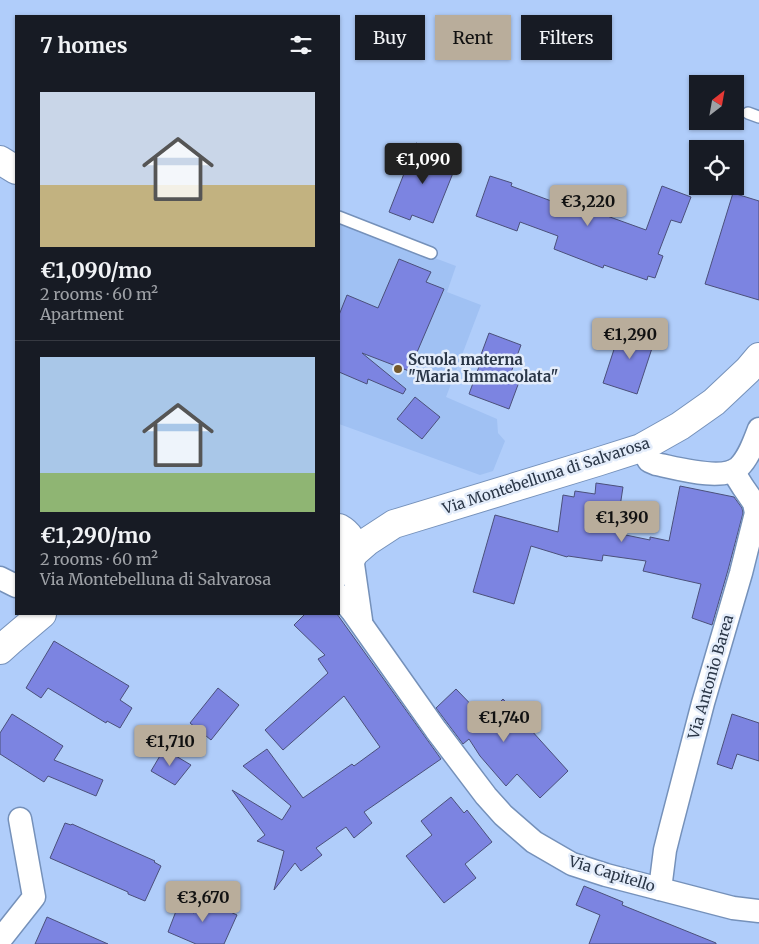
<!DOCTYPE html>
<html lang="en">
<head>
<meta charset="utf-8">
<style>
  :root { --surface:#171b24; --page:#20242c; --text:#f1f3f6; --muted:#9ea1a6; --line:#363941; --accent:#b9ad9b }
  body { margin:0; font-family:Merriweather,serif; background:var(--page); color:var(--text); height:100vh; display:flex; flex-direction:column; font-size:19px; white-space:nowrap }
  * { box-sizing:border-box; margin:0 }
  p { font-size:16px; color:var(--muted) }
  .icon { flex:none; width:28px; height:28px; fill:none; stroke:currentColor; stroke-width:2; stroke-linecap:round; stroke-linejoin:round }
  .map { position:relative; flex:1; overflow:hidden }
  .drawer { position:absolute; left:15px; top:15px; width:325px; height:600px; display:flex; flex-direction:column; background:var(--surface); border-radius:0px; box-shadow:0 1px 4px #0004 }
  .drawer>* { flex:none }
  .guide { position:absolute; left:355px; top:15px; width:329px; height:45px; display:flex; gap:10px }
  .needle { width:32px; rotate:31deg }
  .buttons { position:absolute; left:689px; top:75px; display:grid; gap:10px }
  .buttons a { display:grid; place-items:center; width:55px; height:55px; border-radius:0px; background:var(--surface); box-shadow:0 1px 4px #0004; font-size:25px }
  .price { position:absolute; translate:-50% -42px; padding:0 11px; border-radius:5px; background:var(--accent); color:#111; font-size:16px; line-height:32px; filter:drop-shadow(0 1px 2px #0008) }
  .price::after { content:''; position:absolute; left:50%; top:30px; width:15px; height:11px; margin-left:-8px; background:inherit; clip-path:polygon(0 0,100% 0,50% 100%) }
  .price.active { background:#222; color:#fff }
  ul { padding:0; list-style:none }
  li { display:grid; align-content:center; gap:10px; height:265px; padding:0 25px }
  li+li { border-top:1px solid var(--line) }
  li span { display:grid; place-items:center; height:155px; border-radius:0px; color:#555 }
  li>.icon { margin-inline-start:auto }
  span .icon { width:90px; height:90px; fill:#fffc; stroke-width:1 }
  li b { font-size:21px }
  h2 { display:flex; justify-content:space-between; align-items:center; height:60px; padding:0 25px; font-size:21px }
  .chip { padding:0 18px; border-radius:0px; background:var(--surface); box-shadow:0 1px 4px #0004; font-size:18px; line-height:45px }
  .chip.active { background:var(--accent); color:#111 }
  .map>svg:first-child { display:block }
  .built { fill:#a0c1f3 }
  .building { fill:#7c84e1; stroke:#4b507a }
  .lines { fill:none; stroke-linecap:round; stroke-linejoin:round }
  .service-casing { stroke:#7591ba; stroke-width:14 }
  .minor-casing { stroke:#7591ba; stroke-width:25 }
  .tertiary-casing { stroke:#7591ba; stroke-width:30 }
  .service { stroke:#fff; stroke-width:11 }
  .minor { stroke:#fff; stroke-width:22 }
  .tertiary { stroke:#fff; stroke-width:28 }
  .poi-dot { fill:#74582b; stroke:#e4edfb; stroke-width:2 }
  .labels { text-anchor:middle; stroke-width:5; stroke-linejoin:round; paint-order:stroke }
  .poi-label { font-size:15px; font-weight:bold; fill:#2b3748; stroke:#e4edfb; text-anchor:start }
  .street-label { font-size:15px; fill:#2b3748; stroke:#e4edfb }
</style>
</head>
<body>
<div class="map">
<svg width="759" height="944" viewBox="0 0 759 944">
  <rect width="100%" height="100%" fill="#b0cdfa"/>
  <path class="built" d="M339,222l117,44 -9,26 34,13 -35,92 51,22 1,14 7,8 -12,30 -13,4 -141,-51z"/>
  <g class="building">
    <path d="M416,143l21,8 -1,4 21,8 -24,60 -21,-8 -2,5 -21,-8z"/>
    <path d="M490,176l22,7 -1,3 59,22 1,-5 75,27 16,-44 29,11 -10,26 -10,-3 -13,34 5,2 -8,22 -7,-2 -1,4 -43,-15 -1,3 -49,-19 4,-13 -38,-14 -3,9 -41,-15z"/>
    <path d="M733,193l26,8v99l-54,-16z"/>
    <path d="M399,259l32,13 -5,10 18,7 -35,82 -47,-18 44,36 -3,5 -35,-15 -1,5 -28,-12v-57l8,-20 31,13z"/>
    <path d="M622,325l34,11 -19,58 -34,-11z"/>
    <path d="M489,333l32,12 -12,33 10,4 -10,27 -40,-15 12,-33 -2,-1z"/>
    <path d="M415,397l25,20 -18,22 -25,-20z"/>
    <path d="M596,483l27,4 -7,46 34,7v-3l19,4 11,-55 54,11 8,11 1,5 -15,57 -16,55 -20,-7 9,-34 -58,-13 3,-10 -43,-6 -1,6 -34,-5 -1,1 -36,-11 -17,58 -41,-12 22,-77 63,17 5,-37 11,2 1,-6 20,3z"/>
    <path d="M305,614h32l104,145 -77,53 8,11 -18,15 -8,-11 -30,21 6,7 -21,16 -6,-8 -21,27 10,-39 -27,-10 8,-6 -33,-45 50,30 9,-14 -48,-40 24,-17 36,49 49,-34 2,2 26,-19 -36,-51 -61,54 -18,-20 63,-57 -10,-14 7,-4 -31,-30z"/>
    <path d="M54,641l75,45 -9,14 12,8 -12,20 -13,-7 -1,2 -58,-35 -7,10 -15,-10z"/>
    <path d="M218,688l21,17 -28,35 -21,-17z"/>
    <path d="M456,689l28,29 19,-19 65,72 -28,27 -23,-24 -11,12 -26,-30 -11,-17 -6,5 -27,-36z"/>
    <path d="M12,714l51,32 -9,14 49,20 -7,16 -48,-20 -4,6 -44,-28v-21z"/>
    <path d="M732,714l27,9v38l-22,-7 -5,15 -15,-5z"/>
    <path d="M164,749l27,16 -16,20 -24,-14z"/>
    <path d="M451,797l13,16 3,-3 25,32 -27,22 11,14 -32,25 -38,-47 26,-21 -11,-14z"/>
    <path d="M65,823l6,2 1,-1 83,37 -1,1 7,4 -16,35 -17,-7v-2l-78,-34z"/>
    <path d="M584,886l39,16 -1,3 94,38v1h-127l11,-29 -24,-10z"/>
    <path d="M201,895l26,12 -1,3 11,5 -13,29h-28l-28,-12 10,-26 16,7z"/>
    <path d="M47,917l61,27h-73z"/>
  </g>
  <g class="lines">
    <defs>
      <g id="service">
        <path d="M748,113l11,4"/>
        <path d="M339,217l92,36"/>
      </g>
      <g id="minor">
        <path d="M641,448l8,13 7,3c20,4 67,18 83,3 10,-10 15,-25 20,-38"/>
        <path d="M352,557l9,63"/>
        <path d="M0,578l16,8"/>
        <path d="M339,595l13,16 84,119 50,66 17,19 31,27 38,22 34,11 127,33 26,3"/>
        <path d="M660,889l5,-39 5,-20 33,-127 38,-130 15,-60 -2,-10 -11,-16 -10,-16"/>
        <path d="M0,940l34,-43 -14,-78"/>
      </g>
      <g id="tertiary">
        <path d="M0,160l16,10"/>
        <path d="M339,528c20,11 18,33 0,44"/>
        <path d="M353,554l15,-13 26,-17 203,-62 44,-14 39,-22 34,-24 34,-32 11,-13"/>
        <path d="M0,650l10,-9 32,-27"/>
      </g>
    </defs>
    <use href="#service" class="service-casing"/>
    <use href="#minor" class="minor-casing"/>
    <use href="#tertiary" class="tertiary-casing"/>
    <use href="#service" class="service"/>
    <use href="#minor" class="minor"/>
    <use href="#tertiary" class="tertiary"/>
  </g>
  <circle class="poi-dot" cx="398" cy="369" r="5"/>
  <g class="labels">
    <g class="poi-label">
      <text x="408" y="365">Scuola materna<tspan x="408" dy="17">"Maria Immacolata"</tspan></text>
    </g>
    <g class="street-label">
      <text transform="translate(546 476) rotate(-18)" y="5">Via Montebelluna di Salvarosa</text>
      <text transform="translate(711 677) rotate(-74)" y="5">Via Antonio Barea</text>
      <text transform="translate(612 874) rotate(17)" y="5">Via Capitello</text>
    </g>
  </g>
</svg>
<div class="buttons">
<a><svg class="needle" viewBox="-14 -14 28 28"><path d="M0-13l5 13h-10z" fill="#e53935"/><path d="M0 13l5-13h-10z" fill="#9ea1a6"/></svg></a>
<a><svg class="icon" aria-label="locate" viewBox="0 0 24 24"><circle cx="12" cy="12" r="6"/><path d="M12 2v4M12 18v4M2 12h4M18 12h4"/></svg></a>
</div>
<b class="price active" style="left:423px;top:185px">€1,090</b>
<b class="price" style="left:588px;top:227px">€3,220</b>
<b class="price" style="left:630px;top:360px">€1,290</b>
<b class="price" style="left:622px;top:543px">€1,390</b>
<b class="price" style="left:504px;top:743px">€1,740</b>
<b class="price" style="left:170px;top:767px">€1,710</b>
<b class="price" style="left:203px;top:923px">€3,670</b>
<div class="guide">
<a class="chip">Buy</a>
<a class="chip active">Rent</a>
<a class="chip">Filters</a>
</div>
<section class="drawer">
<h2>7 homes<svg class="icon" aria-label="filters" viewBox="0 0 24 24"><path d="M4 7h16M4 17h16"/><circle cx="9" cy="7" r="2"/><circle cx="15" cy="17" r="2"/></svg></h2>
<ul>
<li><span style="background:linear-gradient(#c9d6e8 60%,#c2b280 0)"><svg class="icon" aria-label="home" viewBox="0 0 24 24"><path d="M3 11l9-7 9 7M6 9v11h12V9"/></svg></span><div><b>€1,090/mo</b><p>2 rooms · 60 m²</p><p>Apartment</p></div></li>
<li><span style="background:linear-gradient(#a9c7e8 75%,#8fb573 0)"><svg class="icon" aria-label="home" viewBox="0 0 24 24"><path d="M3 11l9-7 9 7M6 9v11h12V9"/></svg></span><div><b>€1,290/mo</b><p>2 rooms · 60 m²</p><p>Via Montebelluna di Salvarosa</p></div></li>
</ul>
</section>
</div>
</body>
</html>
